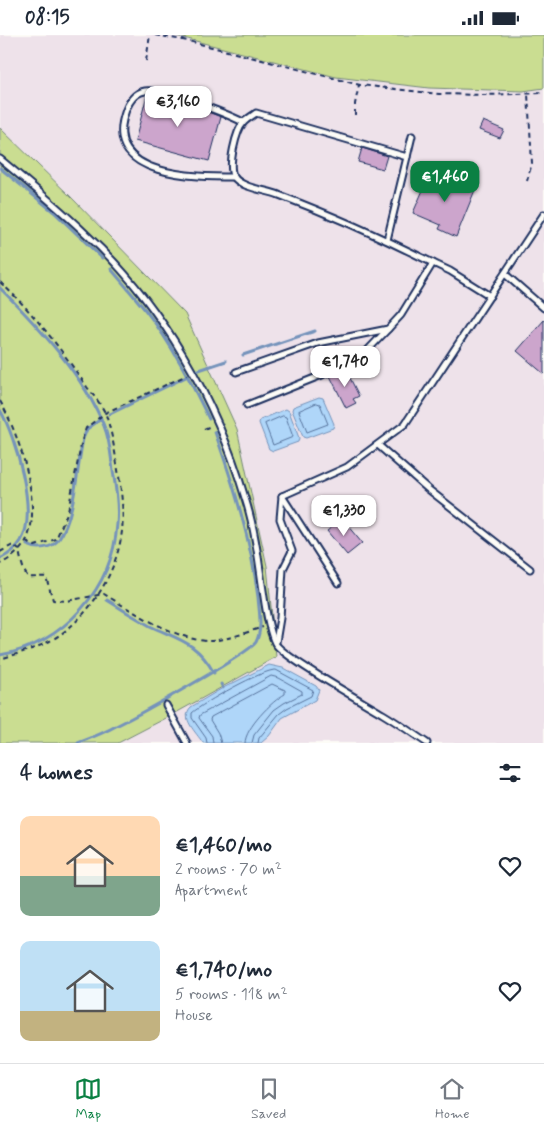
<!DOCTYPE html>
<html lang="en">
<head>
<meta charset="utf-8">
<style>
  :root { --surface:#fff; --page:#f6f6f7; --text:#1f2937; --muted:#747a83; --line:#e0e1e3; --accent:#0b8043 }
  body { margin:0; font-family:Mynerve,sans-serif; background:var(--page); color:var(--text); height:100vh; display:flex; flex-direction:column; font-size:19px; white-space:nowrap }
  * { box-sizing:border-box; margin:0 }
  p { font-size:16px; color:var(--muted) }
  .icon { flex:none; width:28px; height:28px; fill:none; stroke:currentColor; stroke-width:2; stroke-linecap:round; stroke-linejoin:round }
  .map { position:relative; height:708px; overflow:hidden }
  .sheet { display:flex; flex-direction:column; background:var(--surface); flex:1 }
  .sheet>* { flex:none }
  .price { position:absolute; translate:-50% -42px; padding:0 11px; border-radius:10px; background:#fff; color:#222; font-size:16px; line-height:32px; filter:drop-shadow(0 1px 2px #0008) }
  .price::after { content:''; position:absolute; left:50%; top:30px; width:15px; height:11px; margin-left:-8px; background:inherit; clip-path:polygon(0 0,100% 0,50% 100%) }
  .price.on { background:var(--accent); color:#fff }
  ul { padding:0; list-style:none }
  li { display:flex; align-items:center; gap:15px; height:125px; padding:0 20px }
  li span { display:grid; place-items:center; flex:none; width:140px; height:100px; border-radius:10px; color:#555 }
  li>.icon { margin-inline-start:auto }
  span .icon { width:60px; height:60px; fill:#fffc; stroke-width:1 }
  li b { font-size:21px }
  h2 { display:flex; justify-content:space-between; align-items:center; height:60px; padding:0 20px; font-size:21px }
  .status { display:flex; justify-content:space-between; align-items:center; height:35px; padding:0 25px; background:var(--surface); direction:ltr }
  .status svg { height:14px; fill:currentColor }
  .dock { display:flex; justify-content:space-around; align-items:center; height:70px; border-top:1px solid var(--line); background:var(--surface); font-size:14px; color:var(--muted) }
  .dock a { display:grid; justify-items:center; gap:2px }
  .dock .on { color:var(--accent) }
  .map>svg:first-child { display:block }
  .built { fill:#eee2ea }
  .green { fill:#cadd91; stroke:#728678 }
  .water { fill:#afd6f9; stroke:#7493bb }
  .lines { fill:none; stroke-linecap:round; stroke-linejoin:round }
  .shore { stroke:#56729c; stroke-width:1 }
  .stream { stroke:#7493bb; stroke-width:3 }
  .building { fill:#cca5cc; stroke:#1b2f5e }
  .lane-casing { stroke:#1b2f5e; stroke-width:9 }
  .path { stroke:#1b2f5e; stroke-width:2; stroke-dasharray:5 4; stroke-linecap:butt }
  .lane { stroke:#fdfcf7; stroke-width:5 }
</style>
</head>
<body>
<div class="status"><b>08:15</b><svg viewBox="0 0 49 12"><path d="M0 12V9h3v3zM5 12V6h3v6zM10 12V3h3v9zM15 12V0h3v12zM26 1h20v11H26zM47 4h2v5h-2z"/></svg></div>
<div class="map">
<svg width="544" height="708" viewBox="0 0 544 708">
  <rect width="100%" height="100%" fill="#fdfcf7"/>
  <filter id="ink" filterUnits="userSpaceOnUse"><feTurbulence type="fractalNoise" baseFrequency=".02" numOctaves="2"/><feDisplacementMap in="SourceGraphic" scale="10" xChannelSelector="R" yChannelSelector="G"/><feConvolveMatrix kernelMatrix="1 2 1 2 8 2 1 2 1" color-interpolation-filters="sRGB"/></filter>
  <g filter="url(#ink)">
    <path class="built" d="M0,0h171l165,42 93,11 94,3 21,-3v655h-426l54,-28 104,-58 -9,-91 -30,-137 -52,-114 -114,-118 -71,-69z"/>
    <g class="green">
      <path d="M172,0h372v53l-21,3 -94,-3 -93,-11z"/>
      <path d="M0,93l71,69 114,117 52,115 30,137 9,91 -104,58 -54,28h-118z"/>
    </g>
    <g class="water">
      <path d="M319,362l4,1 11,26 -1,4 -27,10 -3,-1 -11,-27 1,-3z"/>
      <path d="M286,374l3,2 10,27 -1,4 -25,9 -4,-2 -10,-26 1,-3z"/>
      <path d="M269,630l14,3 33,18 3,4 -4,10 -33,18 -13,18 -8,7h-58c-7,-11 -23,-25 -12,-36l30,-18z"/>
    </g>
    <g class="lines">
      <g class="shore">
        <path d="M317,368l3,1 8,20 -21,8 -8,-21z"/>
        <path d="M283,381l3,1 7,20 -20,8 -8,-21z"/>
        <path d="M207,708l-1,-5 -14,-20v-5c11,-10 71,-44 84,-43l37,20 -2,6 -24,12 -8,6 -20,24 -1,5"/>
        <path d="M213,708l-1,-7 -13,-18 1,-3 71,-39 8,2 23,13v3l-18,9 -10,7 -20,25 -2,8"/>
        <path d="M221,708l-3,-10 -8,-13 1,-3 61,-33 13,6v4c-13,7 -40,34 -40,49"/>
      </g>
      <g class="stream">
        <path d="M0,133l54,44 48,46"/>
        <path d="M111,234c12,14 24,28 35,42 26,33 45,71 63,108"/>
        <path d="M0,253c38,38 84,88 104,138 6,14 7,30 9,45 3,17 6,35 4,53 -4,64 -53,120 -117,131"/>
        <path d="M243,320l72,-24"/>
        <path d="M196,336l30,-10"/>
        <path d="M0,375c16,27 38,103 21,131 -5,8 -13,14 -21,18"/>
        <path d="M110,379l78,-38"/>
        <path d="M27,510c10,5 25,4 32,-6 16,-22 18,-72 24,-100l4,-10 14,-10"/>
        <path d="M107,565c14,9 29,18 43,26 29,14 47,16 64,47"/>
        <path d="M221,649l2,4"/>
        <path d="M78,708c13,-5 26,-10 38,-17 20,-10 133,-72 140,-84 7,-14 3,-30 2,-45 -7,-57 -24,-111 -43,-165"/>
      </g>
    </g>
    <g class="building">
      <path d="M147,60l48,12 26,10 -12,44 -74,-20z"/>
      <path d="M483,86l21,9 -4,8 -21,-8z"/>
      <path d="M362,113l25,8 -4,13 -25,-7z"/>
      <path d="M430,139l27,11 3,-7 17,7 -21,52 -17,-8 2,-4 -28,-12z"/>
      <path d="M544,285v54l-27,-23z"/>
      <path d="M339,336l2,4 6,-3 12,24 -6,3 3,4 -10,5 -16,-32z"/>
      <path d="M342,484l20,24 -15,12 -20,-24z"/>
    </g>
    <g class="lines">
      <defs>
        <g id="lane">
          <path d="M412,101l-5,21 -151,-44c-4,3 -9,6 -12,9 -8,8 -17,45 -10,55 7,11 33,13 45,18 53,20 104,43 154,68"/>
          <path d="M0,124c29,24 59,49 86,75 76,70 130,165 159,264 9,28 13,57 17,86 3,18 5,42 13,59 6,13 90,60 108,71 15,9 29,19 44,29"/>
          <path d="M234,142c-38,0 -128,0 -110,-61 3,-11 9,-23 21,-25 16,-3 82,23 98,31"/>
          <path d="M387,205l20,-83"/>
          <path d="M505,239l39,34"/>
          <path d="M236,337l82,-29 70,-14 13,-14 32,-52 17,8 40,25"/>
          <path d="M247,370l75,-30 44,-23 22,-23"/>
          <path d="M378,410l50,44 102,80"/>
          <path d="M282,461l56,87"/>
          <path d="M276,607l4,-24 3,-49 9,-18 -12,-32 2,-23 65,-29 58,-43 139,-210"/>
          <path d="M166,670l21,38"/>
        </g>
      </defs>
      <use href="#lane" class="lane-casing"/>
      <g class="path">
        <path d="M155,0l33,6 172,44 79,9 47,1 58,-2"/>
        <path d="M146,26l4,-26"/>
        <path d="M355,80v-11l4,-19"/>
        <path d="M527,146l5,-18 -4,-69"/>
        <path d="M0,247c34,31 61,67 87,105 6,8 15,18 19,28 6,18 9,37 12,55 3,18 6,43 4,61 -5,43 -34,89 -72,110 -16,8 -33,13 -50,18"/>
        <path d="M0,366c18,31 44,106 26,140 -5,10 -17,19 -26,23"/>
        <path d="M204,394l7,-3"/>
        <path d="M26,507l9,4 21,-7 12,-28 14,-71 4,-12 19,-15 82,-38"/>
        <path d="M0,517l13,-7 6,5c1,6 4,24 10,27 5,1 12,-1 17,0l7,23 13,1 38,-7c26,16 76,48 106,47 16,-1 38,-9 53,-14"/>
      </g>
      <use href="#lane" class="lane"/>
    </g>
  </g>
</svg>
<b class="price" style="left:178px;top:93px">€3,160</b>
<b class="price on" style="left:445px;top:168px">€1,460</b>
<b class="price" style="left:345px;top:353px">€1,740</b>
<b class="price" style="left:344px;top:502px">€1,330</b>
</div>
<section class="sheet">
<h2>4 homes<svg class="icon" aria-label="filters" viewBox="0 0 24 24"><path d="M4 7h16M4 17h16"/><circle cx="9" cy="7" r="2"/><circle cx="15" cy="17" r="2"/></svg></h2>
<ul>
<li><span style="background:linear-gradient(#ffd9b3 60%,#7fa58c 0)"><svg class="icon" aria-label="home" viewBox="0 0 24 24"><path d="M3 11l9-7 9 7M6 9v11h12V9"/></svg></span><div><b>€1,460/mo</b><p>2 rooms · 70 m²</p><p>Apartment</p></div><svg class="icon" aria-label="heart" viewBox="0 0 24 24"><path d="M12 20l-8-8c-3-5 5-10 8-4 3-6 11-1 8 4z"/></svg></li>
<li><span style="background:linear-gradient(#bfe0f5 70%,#c2b280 0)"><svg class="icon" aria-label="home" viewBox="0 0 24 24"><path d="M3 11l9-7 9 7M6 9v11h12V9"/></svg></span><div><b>€1,740/mo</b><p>5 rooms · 118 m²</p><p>House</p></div><svg class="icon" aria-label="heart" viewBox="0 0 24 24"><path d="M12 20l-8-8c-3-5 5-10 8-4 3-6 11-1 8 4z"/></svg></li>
</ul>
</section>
<nav class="dock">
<a class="on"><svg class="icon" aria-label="map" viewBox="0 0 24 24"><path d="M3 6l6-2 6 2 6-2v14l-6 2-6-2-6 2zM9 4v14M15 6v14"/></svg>Map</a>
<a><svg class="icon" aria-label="saved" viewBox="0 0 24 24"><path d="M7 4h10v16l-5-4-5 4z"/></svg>Saved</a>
<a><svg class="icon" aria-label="home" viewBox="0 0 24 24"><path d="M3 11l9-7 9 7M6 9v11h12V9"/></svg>Home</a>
</nav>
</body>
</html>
